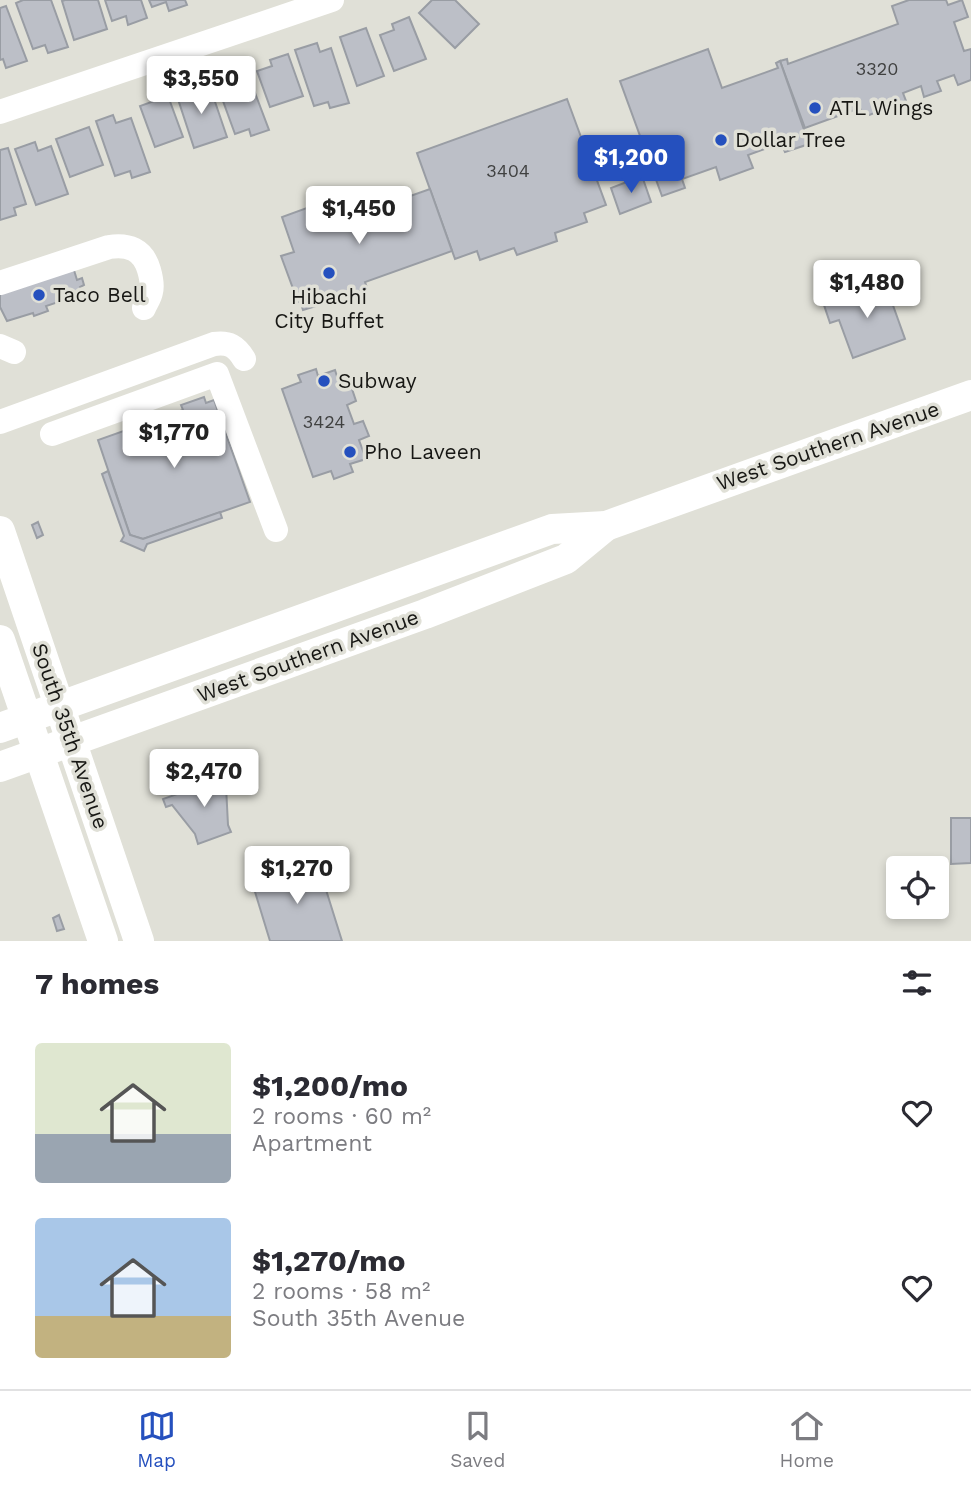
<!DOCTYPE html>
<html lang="en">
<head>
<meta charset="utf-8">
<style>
  :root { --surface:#fff; --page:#f7f7f7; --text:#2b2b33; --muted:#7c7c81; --line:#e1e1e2; --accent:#2550be }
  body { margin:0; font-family:"Work Sans",sans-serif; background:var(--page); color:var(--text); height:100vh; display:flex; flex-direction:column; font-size:26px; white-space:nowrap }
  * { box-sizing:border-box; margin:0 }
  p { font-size:23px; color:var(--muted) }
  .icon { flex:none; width:38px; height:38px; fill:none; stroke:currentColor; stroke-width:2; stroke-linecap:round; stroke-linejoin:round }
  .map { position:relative; height:941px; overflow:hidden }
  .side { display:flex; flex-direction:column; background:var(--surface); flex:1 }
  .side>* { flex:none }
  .tools { position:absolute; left:886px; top:856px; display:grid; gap:14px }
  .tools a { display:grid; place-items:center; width:63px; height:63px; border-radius:7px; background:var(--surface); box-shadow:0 4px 10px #0003; font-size:35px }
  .price { position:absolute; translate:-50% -60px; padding:0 16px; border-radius:7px; background:#fff; color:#222; font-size:23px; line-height:46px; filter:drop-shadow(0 2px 4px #0008) }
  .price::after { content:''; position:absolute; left:50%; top:42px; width:21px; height:16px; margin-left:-10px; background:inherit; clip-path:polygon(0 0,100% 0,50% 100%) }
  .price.on { background:var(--accent); color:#fff }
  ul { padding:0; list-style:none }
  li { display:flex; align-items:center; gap:21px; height:175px; padding:0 35px }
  li span { display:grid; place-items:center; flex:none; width:196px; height:140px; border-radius:7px; color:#555 }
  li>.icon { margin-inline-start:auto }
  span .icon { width:84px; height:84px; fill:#fffc; stroke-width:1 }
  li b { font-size:30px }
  h2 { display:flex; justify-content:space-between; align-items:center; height:84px; padding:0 35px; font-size:30px }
  .dock { display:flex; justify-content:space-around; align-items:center; height:98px; border-top:2px solid var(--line); background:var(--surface); font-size:19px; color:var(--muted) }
  .dock a { display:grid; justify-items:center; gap:4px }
  .dock .on { color:var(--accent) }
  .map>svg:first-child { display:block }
  .building { fill:#bcbfc7; stroke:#999da4; stroke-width:2 }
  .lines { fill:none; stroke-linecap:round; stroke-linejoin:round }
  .minor { stroke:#fff; stroke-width:24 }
  .major { stroke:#fff; stroke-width:30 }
  .poi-dot { fill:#2550be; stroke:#e0e0d7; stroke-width:2.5 }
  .labels { text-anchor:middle; stroke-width:7; stroke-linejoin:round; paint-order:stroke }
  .number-label { font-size:18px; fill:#404141 }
  .poi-label { font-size:21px; fill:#171714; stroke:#e0e0d7; text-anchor:start }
  .street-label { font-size:21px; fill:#171714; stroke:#e0e0d7 }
</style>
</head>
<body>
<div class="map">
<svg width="971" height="941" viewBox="0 0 971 941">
  <rect width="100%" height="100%" fill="#e0e0d7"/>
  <g class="building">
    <path d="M23,0h28l17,47 -20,6 -3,-8 -12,4 -17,-46z"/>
    <path d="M65,0h33l9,29 -33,11 -12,-39z"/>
    <path d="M105,0h36l6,18 -19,7 -2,-9 -14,5z"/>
    <path d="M149,0h36l2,5 -18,6 -3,-9 -14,5z"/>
    <path d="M432,0h23l24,24 -24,24 -36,-35z"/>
    <path d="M909,0h37l2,5 14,-5 6,17 -14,5 10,29 7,-2v31l-13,5 -4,-10 -17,6 4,10 -17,6 -3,-11 -18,7 3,8 -42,16 -4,-9 -55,20 -25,-67 7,-2 1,5 110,-40 -6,-18z"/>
    <path d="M6,6l21,55 -21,7 -3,-9 -3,1v-52z"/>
    <path d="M409,17l17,42 -32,12 -14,-36 14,-5 -2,-6z"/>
    <path d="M366,28l18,48 -27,10 -17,-49z"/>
    <path d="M317,43l3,9 11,-4 18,55 -19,5 -2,-6 -14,4 -19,-56z"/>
    <path d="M708,49l14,39 56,-20 -2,-5 4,-2 29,83 -24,8 -4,-9 -33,12 5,13 -33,12 -4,-13 -34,12 3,9 -23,8 -42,-115z"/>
    <path d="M288,54l15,42 -33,11 -13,-36 15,-5 -2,-6z"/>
    <path d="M235,72l3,9 11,-4 20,53 -18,6 -2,-7 -14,5 -20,-55z"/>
    <path d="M197,85l3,9 11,-4 16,47 -33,11 -18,-55z"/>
    <path d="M168,96l15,41 -28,10 -15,-41z"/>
    <path d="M567,99l39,106 -22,8 3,9 -32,11 2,8 -40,14 -3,-7 -34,12 -3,-9 -22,8 -38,-106z"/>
    <path d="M113,115l3,8 15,-5 19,54 -18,6 -2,-7 -15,5 -19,-55z"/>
    <path d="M89,127l14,38 -33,12 -14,-38z"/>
    <path d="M35,142l3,9 13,-5 17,48 -32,11 -21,-56z"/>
    <path d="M8,148l18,56 -12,4 2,7 -16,5v-70z"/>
    <path d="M642,176l9,26 -31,12 -9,-26z"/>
    <path d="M430,189l22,62 -87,31 2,6 -15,7 -49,15 -3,-9 -2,1 -17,-46 13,-4 -12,-35 55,-20 8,22z"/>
    <path d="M73,267l4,13 5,-2 2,7 -4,2 2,7 -36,12 2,5 -14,5 -1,-3 -26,8 -7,-14v-14z"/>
    <path d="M885,283l20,56 -52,19 -14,-38 -9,3 -6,-18z"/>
    <path d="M316,369l2,7 17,-6 6,19 10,-3 5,15 -9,4 7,19 9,-3 6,15 -10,4 7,19 -16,5 3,8 -19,7 -3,-8 -18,6 -31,-88 19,-7 -3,-7z"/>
    <path d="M204,397l2,6 8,-3 36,102 -107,37 -13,-4 -32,-95 85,-30 -2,-5z"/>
    <path d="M108,471l22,64 13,4 77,-27 2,6 -75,26 -3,7 -23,-10 3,-5 -22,-62z"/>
    <path d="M38,522l5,13 -6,3 -5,-13z"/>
    <path d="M230,775l3,9 -7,2 2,39 3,7 -33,12 -3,-10 -23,-29 -6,2 -3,-8z"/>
    <path d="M951,818h20v45l-20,1z"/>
    <path d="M317,861l25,80h-72l-18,-59z"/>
    <path d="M59,915l5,14 -7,2 -4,-13z"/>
  </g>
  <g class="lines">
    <g class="minor">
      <path d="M0,112l332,-112"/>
      <path d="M0,283l109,-36c19,-3 34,2 40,23 2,7 4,15 2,22 -1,6 -5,11 -7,16"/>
      <path d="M0,346l14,6"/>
      <path d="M0,422l214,-78c15,-2 22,2 30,15"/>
      <path d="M52,434l165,-60 59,156"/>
    </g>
    <g class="major">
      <path d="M0,531l139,410"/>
      <path d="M0,640l103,301"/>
      <path d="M0,728l552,-199 54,-3 365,-131"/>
      <path d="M0,767l425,-153 141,-55 40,-33"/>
    </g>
  </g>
  <g class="poi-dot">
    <circle cx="815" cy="108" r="7"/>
    <circle cx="721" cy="140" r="7"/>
    <circle cx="329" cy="273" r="7"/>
    <circle cx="39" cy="295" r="7"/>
    <circle cx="324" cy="381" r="7"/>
    <circle cx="350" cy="452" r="7"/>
  </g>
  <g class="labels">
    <g class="number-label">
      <text x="877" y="75">3320</text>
      <text x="508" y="177">3404</text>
      <text x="324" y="428">3424</text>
    </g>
    <g class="poi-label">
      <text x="829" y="115">ATL Wings</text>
      <text x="735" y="147">Dollar Tree</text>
      <text x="53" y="302">Taco Bell</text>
      <text x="329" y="304" text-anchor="middle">Hibachi<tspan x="329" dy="24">City Buffet</tspan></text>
      <text x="338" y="388">Subway</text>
      <text x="364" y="459">Pho Laveen</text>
    </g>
    <g class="street-label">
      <text transform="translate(828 446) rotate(-19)" y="7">West Southern Avenue</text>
      <text transform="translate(308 656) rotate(-20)" y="7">West Southern Avenue</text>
      <text transform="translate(70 736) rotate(71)" y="7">South 35th Avenue</text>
    </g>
  </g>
</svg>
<div class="tools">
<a><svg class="icon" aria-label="locate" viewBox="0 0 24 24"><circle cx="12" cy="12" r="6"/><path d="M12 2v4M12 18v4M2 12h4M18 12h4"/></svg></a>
</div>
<b class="price" style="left:201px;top:116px">$3,550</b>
<b class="price on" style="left:631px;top:195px">$1,200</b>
<b class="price" style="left:359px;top:246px">$1,450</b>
<b class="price" style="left:867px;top:320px">$1,480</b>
<b class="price" style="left:174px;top:470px">$1,770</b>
<b class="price" style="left:204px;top:809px">$2,470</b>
<b class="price" style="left:297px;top:906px">$1,270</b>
</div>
<section class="side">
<h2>7 homes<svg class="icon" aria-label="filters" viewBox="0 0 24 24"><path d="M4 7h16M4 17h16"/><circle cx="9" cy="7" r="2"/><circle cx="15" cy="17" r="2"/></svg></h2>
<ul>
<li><span style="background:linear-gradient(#dfe7d0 65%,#9aa5b1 0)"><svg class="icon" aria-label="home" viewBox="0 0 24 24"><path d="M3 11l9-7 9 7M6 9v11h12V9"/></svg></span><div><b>$1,200/mo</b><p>2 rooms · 60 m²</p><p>Apartment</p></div><svg class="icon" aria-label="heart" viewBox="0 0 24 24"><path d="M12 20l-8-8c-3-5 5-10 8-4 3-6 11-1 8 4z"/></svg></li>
<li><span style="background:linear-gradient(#a9c7e8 70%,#c2b280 0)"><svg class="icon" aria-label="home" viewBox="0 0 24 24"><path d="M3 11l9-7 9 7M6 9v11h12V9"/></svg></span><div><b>$1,270/mo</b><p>2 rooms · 58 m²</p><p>South 35th Avenue</p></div><svg class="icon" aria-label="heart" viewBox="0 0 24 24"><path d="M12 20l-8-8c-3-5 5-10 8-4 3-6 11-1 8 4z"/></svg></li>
</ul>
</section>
<nav class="dock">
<a class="on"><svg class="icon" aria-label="map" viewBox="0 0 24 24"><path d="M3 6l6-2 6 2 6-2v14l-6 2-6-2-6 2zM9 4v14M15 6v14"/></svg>Map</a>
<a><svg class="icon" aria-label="saved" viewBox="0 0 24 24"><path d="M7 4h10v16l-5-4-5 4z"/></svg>Saved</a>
<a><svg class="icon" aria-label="home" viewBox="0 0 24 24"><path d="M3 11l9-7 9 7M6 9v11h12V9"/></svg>Home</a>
</nav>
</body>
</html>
